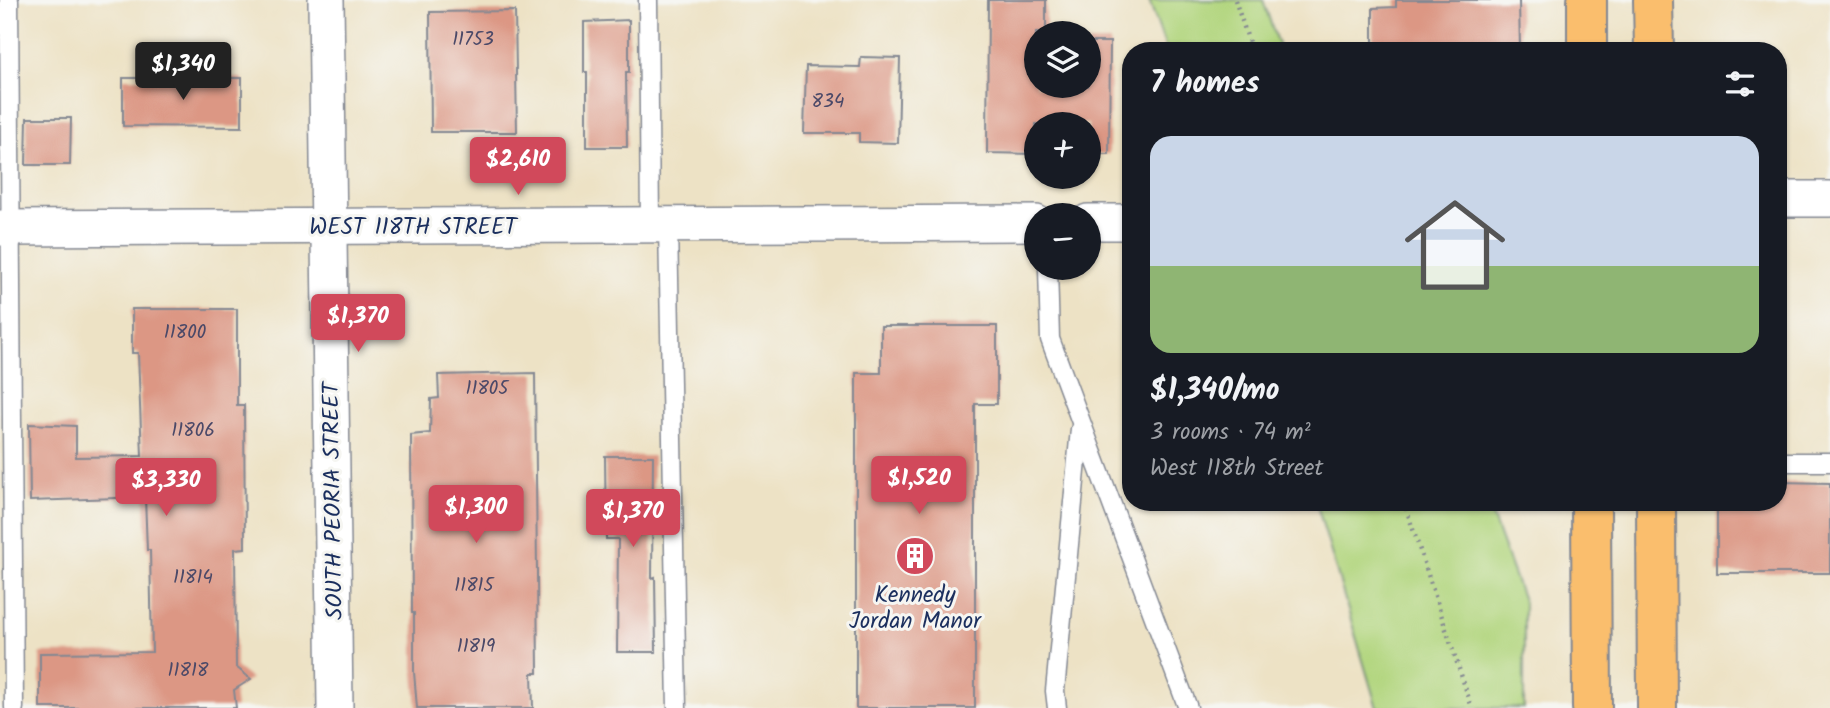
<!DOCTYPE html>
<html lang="en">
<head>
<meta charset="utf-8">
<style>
  :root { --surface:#171b24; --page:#242831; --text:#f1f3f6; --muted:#9ea1a6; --accent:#d1495b }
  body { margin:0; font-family:Kalam,sans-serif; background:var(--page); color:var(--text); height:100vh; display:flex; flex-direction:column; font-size:26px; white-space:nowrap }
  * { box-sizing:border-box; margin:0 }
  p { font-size:23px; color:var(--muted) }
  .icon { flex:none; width:38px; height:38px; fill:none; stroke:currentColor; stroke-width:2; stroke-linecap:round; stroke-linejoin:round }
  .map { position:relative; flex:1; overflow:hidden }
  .sheet { position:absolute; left:1122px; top:42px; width:665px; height:469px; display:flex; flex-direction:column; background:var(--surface); border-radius:28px; box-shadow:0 2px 5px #0004 }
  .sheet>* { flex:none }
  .controls { position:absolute; left:1024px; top:21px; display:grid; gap:14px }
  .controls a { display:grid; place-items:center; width:77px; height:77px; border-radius:50%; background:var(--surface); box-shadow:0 2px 5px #0004; font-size:35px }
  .price { position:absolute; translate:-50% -60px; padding:0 16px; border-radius:7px; background:var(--accent); color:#fff; font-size:23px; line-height:46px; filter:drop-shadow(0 2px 4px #0008) }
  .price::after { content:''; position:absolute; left:50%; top:42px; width:21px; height:16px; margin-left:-10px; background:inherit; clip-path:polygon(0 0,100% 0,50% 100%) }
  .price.active { background:#222; color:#fff }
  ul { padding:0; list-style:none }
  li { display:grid; align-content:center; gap:14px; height:371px; padding:0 28px }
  li span { display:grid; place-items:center; height:217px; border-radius:21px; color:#555 }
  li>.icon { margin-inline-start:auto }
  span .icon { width:126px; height:126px; fill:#fffc; stroke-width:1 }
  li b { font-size:30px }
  h2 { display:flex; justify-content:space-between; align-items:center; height:84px; padding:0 28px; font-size:30px }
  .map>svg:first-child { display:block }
  .green { fill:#b2d67f; stroke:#66826e; stroke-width:2 }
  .building { fill:#dc9784 }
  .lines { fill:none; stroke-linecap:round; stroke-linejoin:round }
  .service-casing { stroke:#848892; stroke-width:21 }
  .minor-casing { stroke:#848892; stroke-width:38 }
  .primary-casing { stroke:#848892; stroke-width:42 }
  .path { stroke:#848892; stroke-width:4.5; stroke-dasharray:2 5; stroke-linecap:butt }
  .service { stroke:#fff; stroke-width:18 }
  .minor { stroke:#fff; stroke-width:35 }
  .primary { stroke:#fabe6d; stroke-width:38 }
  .labels { text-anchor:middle; stroke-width:6; stroke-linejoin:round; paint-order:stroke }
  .number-label { font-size:19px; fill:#4b4968 }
  .street-label { font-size:23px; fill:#1b2f5e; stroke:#f6f6f2 }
  .poi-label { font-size:23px; fill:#1b2f5e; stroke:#f6f6f2 }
</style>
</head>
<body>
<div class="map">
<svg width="1830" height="708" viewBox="0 0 1830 708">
  <rect width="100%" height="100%" fill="#f6f6f2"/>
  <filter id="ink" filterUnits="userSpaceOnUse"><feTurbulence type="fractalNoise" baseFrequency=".0143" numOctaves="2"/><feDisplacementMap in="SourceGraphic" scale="14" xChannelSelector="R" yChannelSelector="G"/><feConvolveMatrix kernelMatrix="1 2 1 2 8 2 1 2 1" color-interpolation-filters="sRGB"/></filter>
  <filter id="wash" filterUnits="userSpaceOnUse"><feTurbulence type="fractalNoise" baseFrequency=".00686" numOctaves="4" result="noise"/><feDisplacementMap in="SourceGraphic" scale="28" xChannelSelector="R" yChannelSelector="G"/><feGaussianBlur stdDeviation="1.57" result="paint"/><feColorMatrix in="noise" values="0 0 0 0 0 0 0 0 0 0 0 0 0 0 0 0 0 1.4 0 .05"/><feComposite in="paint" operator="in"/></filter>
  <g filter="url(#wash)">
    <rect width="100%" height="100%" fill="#ede2c5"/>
    <g class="green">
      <path d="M1149,0h114l17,51h-113z"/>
      <path d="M1316,502h171l37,101v105h-147z"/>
    </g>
    <g id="blocks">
      <g class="building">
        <path d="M988,0h58v33h-10v53h52v-44h22l-1,112h-21v-30h-52v30l-49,-1z"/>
        <path d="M1396,0h123l1,51h-147v-43l23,-1z"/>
        <path d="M515,11l2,121h-86l-1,-120z"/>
        <path d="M629,20v52h-3l1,75h-40v-75h-3v-50z"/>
        <path d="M861,57l39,1 -2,85 -39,-1v-9h-55l2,-67 54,1z"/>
        <path d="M123,78h119v49l-119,-1z"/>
        <path d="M27,118h44l-1,47h-44z"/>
        <path d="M132,309h105v96h7l1,143 -10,1 1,118 15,12 -17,11 2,18h-196v-55l112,-1 -2,-102h-3l-2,-53 -115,4 -1,-77 47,2v31l66,-1 -4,-103h-6z"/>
        <path d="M881,326h116v78h-22v304h-119v-335h25z"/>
        <path d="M535,373l3,300h-6l1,35h-116l-3,-36v-59h-2l-1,-178 19,-2 1,-34 8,-1 -1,-23z"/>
        <path d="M605,456h48l-1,122 3,-1 1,75h-39l1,-113h-12z"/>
        <path d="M1778,482l52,1v90h-113v-71h61z"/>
      </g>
    </g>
  </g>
  <g filter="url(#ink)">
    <use href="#blocks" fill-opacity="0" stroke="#848892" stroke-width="2"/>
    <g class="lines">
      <defs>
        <g id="service">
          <path d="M9,0l5,708"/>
          <path d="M648,0l2,225"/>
          <path d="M668,224l9,484"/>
          <path d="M1048,268l2,71 138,369"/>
          <path d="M1778,462h52"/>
          <path d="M1057,708l-2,-17 25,-262"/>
        </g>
        <g id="minor">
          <path d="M326,0l9,708"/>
          <path d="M1778,199h52"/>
          <path d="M1088,222h42"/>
          <path d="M0,228l1036,-5"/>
        </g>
        <g id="primary">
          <path d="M1587,0v51"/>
          <path d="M1653,0l1,51"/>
          <path d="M1591,502l1,206"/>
          <path d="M1656,502l1,206"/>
        </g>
      </defs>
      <use href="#service" class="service-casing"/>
      <use href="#minor" class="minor-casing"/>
      <use href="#primary" class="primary-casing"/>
      <g class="path">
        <path d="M1235,0l17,51"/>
        <path d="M1404,502l68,206"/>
      </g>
      <use href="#service" class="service"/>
      <use href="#minor" class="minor"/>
      <use href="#primary" class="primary"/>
    </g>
  </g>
  <defs>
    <symbol id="building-disc" viewBox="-11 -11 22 22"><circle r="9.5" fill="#d1495b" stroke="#f6f6f2"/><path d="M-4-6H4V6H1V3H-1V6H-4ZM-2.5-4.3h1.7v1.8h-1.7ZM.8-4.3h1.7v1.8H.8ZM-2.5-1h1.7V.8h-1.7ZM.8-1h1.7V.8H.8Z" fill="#fff"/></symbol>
  </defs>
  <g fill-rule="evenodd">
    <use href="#building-disc" x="893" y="534" width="44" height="44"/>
  </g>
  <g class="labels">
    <g class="number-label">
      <text x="473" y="45">11753</text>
      <text x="828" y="107">834</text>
      <text x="185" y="338">11800</text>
      <text x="487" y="394">11805</text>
      <text x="193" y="436">11806</text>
      <text x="193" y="583">11814</text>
      <text x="474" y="591">11815</text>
      <text x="476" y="652">11819</text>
      <text x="188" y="676">11818</text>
    </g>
    <g class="street-label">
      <text x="413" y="234">WEST 118TH STREET</text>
      <text transform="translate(332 501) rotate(-91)" y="8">SOUTH PEORIA STREET</text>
    </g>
    <g class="poi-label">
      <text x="915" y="602">Kennedy<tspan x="915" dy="26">Jordan Manor</tspan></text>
    </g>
  </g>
</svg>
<div class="controls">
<a><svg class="icon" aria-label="layers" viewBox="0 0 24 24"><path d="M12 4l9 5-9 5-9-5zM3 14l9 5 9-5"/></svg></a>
<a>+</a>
<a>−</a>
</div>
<b class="price active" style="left:183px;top:102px">$1,340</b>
<b class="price" style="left:518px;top:197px">$2,610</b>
<b class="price" style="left:358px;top:354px">$1,370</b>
<b class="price" style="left:919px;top:516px">$1,520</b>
<b class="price" style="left:166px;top:518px">$3,330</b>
<b class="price" style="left:476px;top:545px">$1,300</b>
<b class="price" style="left:633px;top:549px">$1,370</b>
<section class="sheet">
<h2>7 homes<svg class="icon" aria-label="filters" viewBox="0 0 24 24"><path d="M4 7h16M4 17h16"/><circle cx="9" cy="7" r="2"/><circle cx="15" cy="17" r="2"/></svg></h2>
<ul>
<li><span style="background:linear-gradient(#c9d6e8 60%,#8fb573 0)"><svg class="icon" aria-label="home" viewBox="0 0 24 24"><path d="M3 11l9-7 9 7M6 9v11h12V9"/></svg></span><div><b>$1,340/mo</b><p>3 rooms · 74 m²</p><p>West 118th Street</p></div></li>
</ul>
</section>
</div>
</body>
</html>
